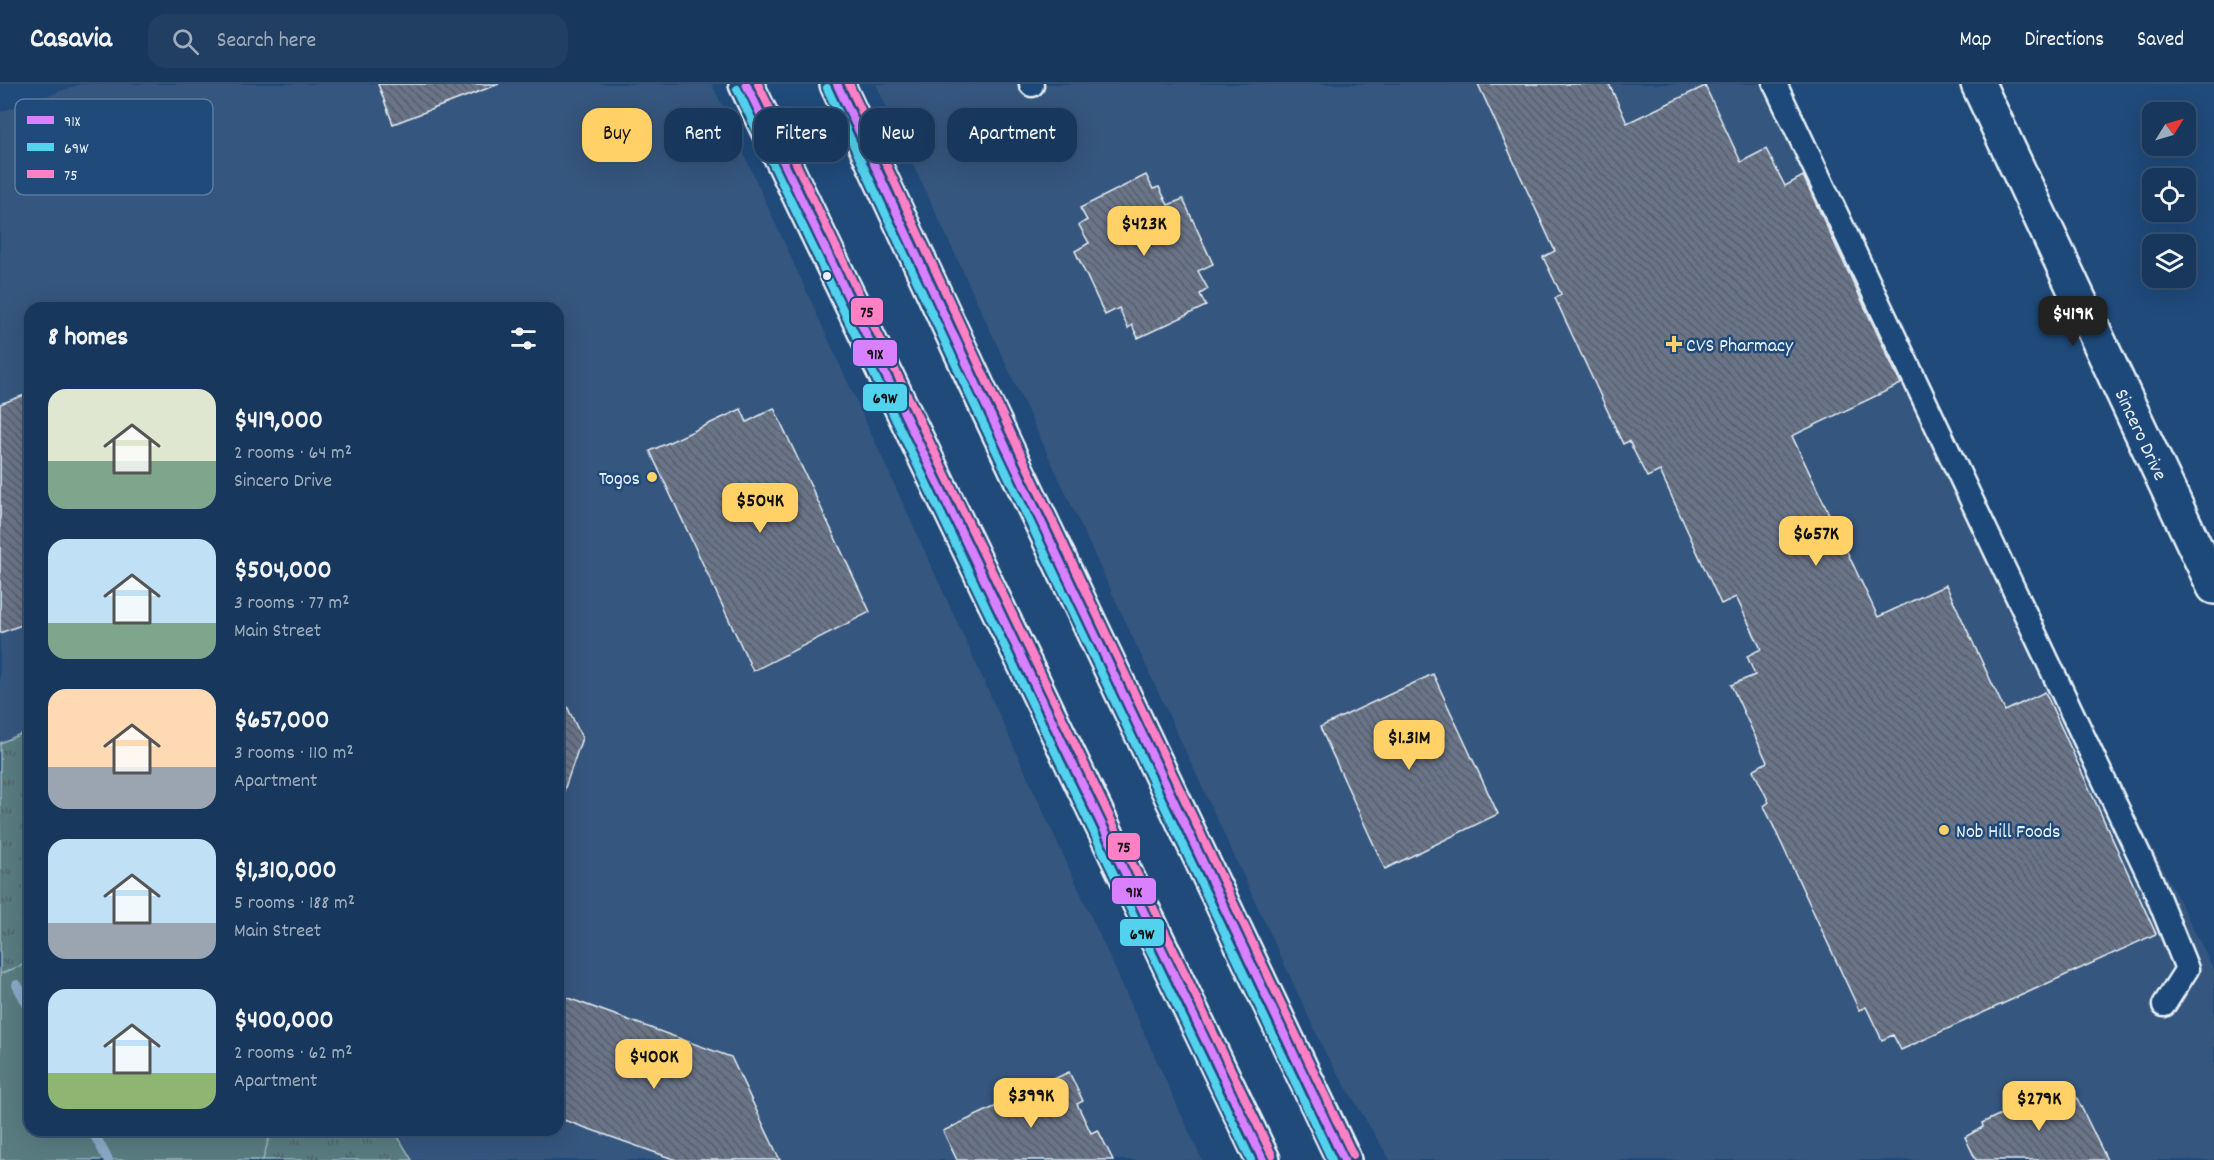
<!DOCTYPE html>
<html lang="en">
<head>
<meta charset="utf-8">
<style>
  :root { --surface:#17385c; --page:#203f62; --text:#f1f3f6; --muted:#9eacbb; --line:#365272; --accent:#ffd166 }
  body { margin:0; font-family:Dekko,sans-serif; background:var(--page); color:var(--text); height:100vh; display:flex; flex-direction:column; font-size:22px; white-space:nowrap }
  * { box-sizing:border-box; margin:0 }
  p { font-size:20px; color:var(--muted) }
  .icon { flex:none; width:33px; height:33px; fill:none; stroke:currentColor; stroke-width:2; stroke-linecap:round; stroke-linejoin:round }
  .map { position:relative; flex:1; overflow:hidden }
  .drawer { position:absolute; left:24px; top:218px; width:540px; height:834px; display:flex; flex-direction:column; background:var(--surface); border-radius:18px; box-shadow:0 6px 24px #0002,0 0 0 2px var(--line) }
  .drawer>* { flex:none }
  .top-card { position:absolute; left:582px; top:24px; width:570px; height:54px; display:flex; gap:12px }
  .needle { width:39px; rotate:53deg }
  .buttons { position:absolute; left:2142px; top:18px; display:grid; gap:12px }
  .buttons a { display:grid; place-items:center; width:54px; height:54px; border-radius:12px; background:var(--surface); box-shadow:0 6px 24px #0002,0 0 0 2px var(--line); font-size:30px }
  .price { position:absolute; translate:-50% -51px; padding:0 14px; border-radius:12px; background:var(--accent); color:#111; font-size:20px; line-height:39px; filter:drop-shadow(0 2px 3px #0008) }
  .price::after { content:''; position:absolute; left:50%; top:36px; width:18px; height:14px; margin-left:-9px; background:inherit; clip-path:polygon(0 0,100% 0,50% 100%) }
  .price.on { background:#222; color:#fff }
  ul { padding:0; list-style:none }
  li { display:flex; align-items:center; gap:18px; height:150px; padding:0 24px }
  li span { display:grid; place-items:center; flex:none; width:168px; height:120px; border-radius:18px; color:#555 }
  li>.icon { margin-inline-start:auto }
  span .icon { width:72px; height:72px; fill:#fffc; stroke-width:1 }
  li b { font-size:26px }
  h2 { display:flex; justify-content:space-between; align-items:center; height:72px; padding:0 24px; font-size:26px }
  .tag { padding:0 21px; border-radius:18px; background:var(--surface); box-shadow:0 6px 24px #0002,0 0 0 2px var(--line); font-size:21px; line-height:54px }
  .tag.on { background:var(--accent); color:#111 }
  header { display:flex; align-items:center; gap:36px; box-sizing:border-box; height:84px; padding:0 30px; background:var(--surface); border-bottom:2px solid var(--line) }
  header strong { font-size:28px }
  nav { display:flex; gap:33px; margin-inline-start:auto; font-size:21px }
  .search { width:420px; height:54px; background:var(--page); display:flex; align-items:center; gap:15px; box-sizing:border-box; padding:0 21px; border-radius:18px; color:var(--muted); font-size:22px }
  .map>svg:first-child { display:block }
  .built { fill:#36577e }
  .grass { fill:url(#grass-tufts); stroke:#a0b6bc; stroke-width:1.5 }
  .park { fill:#597b80; stroke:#a0b6bc; stroke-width:1.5 }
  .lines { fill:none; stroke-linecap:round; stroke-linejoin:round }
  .stream { stroke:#89a9c7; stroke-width:10 }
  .building { fill:url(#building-back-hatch); stroke:#e8f1f8; stroke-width:1.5 }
  .lane-casing { stroke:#e8f1f8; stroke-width:27 }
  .street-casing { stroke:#e8f1f8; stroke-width:38 }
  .primary-casing { stroke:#e8f1f8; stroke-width:38 }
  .lane { stroke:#1f4a7a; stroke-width:22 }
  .street { stroke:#1f4a7a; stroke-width:33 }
  .primary { stroke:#1f4a7a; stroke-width:33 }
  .bus-1-casing { stroke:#1f4a7a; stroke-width:12 }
  .bus-2-casing { stroke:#1f4a7a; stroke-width:12 }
  .bus-3-casing { stroke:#1f4a7a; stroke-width:12 }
  .bus-1 { stroke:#d880ff; stroke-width:8 }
  .bus-2 { stroke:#53d2ee; stroke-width:8 }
  .bus-3 { stroke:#ff80c5; stroke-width:8 }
  .bus-dot { fill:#e8f1f8; stroke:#1f4a7a; stroke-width:2 }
  .poi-dot { fill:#ffd166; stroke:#1f4a7a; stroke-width:2 }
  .labels { text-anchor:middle; stroke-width:5; stroke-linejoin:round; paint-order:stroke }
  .poi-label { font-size:20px; fill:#e8f1f8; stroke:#1f4a7a; text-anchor:start }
  .street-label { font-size:20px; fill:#e8f1f8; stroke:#1f4a7a }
  .key { fill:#1f4a7a; stroke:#5b7ca0; stroke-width:1.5 }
  .key-label { font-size:16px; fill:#e8f1f8 }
  .line-badge { stroke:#1f4a7a; stroke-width:2 }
  .pale-badge-label { font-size:16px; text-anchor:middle; font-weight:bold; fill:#111 }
</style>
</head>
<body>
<header>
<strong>Casavia</strong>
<div class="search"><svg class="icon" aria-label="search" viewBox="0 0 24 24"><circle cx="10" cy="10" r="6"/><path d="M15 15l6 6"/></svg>Search here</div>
<nav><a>Map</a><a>Directions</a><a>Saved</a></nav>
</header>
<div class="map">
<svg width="2214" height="1076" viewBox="0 0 2214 1076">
  <defs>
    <pattern id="grass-tufts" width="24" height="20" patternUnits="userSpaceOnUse" patternTransform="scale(1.5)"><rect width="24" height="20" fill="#597b80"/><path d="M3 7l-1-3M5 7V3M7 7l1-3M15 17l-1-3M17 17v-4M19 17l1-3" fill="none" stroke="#506468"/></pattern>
    <pattern id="building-back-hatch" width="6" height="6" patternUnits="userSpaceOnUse" patternTransform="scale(1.5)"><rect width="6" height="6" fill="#6a7589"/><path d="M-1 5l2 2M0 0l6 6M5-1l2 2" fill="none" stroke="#585e6a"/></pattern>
  </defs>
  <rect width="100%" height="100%" fill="#1f4a7a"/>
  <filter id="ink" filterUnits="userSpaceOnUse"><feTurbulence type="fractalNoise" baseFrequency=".0167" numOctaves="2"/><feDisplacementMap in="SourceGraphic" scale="12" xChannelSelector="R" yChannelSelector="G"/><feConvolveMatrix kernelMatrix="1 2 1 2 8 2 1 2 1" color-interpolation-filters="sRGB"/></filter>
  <g filter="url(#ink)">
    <g class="built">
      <path d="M81,0h631l490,1076h-790l-18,-30h164v-822h-528v428l-30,12v-636z"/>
      <path d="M876,0h891l447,886v190h-824l-64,-106z"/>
    </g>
    <g class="grass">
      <path d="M30,646v400l-30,30v-417z"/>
      <path d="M246,1046h148l18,30h-161z"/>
    </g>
    <path class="park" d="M30,878v168h241l-8,30h-263v-186z"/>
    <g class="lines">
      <g class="stream">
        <path d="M17,901l13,24"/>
        <path d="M92,1046l16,30"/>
      </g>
    </g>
    <g class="building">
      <path d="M378,0h121l-106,40z"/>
      <path d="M1478,0h131l18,39 78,-37 36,76 25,-13 19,37 18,-10 98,208 -109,52 86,181 68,-32 59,126 40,-19 111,242 -255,116 -8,-15 -11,5 -16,-33 -7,3 -95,-204 5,-4 -16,-32 14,-8 -36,-77 24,-10 -8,-19 14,-7 -25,-52 -15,7 -61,-133 -13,6 -18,-36 -6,3 -68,-146 6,-4 -18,-37 12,-6z"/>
      <path d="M1146,91l7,14 6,-2 9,18 15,-6 30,65 -15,7 10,18 -8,5 6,12 -68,32 -6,-13 -4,3 -9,-20 -14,7 -30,-64 14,-8 -10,-18 8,-5 -7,-12z"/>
      <path d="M30,309v238l-3,-8 -27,10v-229z"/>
      <path d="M774,324l96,204 -117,59 -103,-220 91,-42 6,13z"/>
      <path d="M1433,590l65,140 -113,55 -65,-142z"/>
      <path d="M558,603l24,51 -24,70z"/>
      <path d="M565,913l166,60 49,103h-104l-118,-42v-119z"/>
      <path d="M1069,988l14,29 -6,3 14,29 7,-3 15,30h-156l-14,-29z"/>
      <path d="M2069,998l38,78h-131l-11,-23 18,-10 -1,-4z"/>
    </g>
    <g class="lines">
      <defs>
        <g id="lane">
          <path d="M1031,0l1,1"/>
          <path d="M1775,0l377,798 35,87 -23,36"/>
        </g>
        <path id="street" d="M1978,0l236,503"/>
        <g id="primary">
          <path d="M746,0l517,1076"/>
          <path d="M837,0l146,315 361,761"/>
        </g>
      </defs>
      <use href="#lane" class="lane-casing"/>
      <use href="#street" class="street-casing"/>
      <use href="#primary" class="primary-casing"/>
      <use href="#lane" class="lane"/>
      <use href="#street" class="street"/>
      <use href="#primary" class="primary"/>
      <defs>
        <g id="bus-1">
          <path d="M746,0l517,1076"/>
          <path d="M837,0l146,315 361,761"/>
        </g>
        <g id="bus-2">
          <path d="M827,4l147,316 358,756"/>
          <path d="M737,5l514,1071"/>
        </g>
        <g id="bus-3">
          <path d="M758,0l514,1071"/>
          <path d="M849,0l144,311 360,760"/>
        </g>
      </defs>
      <use href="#bus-1" class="bus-1-casing"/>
      <use href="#bus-2" class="bus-2-casing"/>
      <use href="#bus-3" class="bus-3-casing"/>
      <use href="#bus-1" class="bus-1"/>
      <use href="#bus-2" class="bus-2"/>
      <use href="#bus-3" class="bus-3"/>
    </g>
  </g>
  <circle class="bus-dot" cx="827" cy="192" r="5"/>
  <g class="poi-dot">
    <path d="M1671 251h6v6h6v6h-6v6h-6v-6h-6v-6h6z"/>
    <circle cx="652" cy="393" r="6"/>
    <circle cx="1944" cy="746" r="6"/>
  </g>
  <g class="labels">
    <g class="poi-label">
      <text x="1686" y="267">CVS Pharmacy</text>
      <text x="640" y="400" text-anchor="end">Togos</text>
      <text x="1956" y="753">Nob Hill Foods</text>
    </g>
    <g class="street-label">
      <text transform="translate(2142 350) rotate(65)" y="7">Sincero Drive</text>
    </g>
  </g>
  <rect x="15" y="15" width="198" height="96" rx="9" class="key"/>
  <rect x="27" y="32" width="27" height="8" fill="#d880ff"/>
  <rect x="27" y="59" width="27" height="8" fill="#53d2ee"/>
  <rect x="27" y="86" width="27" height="8" fill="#ff80c5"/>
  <g class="key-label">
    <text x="64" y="42">91X</text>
    <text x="64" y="69">69W</text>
    <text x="64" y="96">75</text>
  </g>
  <g class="line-badge">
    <rect x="850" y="213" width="34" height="29" rx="6" fill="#ff80c5"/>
    <rect x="852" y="255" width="46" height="28" rx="6" fill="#d880ff"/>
    <rect x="862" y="299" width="46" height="29" rx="6" fill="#53d2ee"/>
    <rect x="1107" y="748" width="34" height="29" rx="6" fill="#ff80c5"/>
    <rect x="1111" y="793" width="46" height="28" rx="6" fill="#d880ff"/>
    <rect x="1119" y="834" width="46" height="29" rx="6" fill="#53d2ee"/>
  </g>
  <g class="pale-badge-label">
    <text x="867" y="233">75</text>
    <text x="875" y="275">91X</text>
    <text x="885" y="319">69W</text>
    <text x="1124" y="768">75</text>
    <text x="1134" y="813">91X</text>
    <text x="1142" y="855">69W</text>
  </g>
</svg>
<div class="buttons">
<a><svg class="needle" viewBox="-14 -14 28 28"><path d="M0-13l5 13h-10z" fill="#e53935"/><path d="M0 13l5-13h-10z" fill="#9eacbb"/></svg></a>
<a><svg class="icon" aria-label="locate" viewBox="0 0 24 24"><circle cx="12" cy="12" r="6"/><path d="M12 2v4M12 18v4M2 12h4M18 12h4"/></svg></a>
<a><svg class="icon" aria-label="layers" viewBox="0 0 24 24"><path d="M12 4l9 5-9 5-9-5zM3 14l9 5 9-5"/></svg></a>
</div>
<b class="price" style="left:1144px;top:173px">$423K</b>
<b class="price on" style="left:2073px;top:263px">$419K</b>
<b class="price" style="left:760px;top:450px">$504K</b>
<b class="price" style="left:1816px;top:483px">$657K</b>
<b class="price" style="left:1409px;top:687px">$1.31M</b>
<b class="price" style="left:654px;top:1006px">$400K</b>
<b class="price" style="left:1031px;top:1045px">$399K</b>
<b class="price" style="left:2039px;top:1048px">$279K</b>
<div class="top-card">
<a class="tag on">Buy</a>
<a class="tag">Rent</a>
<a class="tag">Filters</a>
<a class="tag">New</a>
<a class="tag">Apartment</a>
</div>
<section class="drawer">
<h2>8 homes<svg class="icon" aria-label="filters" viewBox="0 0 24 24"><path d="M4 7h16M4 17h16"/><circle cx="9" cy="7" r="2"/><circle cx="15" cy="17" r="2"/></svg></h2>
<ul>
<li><span style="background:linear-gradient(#dfe7d0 60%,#7fa58c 0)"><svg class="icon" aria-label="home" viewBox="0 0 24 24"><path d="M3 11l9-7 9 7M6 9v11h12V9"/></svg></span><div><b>$419,000</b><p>2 rooms · 64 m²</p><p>Sincero Drive</p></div></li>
<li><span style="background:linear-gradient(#bfe0f5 70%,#7fa58c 0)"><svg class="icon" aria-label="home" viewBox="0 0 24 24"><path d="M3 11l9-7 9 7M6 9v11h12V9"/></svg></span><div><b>$504,000</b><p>3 rooms · 77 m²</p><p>Main Street</p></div></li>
<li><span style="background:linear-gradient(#ffd9b3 65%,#9aa5b1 0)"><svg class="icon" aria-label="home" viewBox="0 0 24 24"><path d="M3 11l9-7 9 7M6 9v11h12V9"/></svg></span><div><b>$657,000</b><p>3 rooms · 110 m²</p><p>Apartment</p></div></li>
<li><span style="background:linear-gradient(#bfe0f5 70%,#9aa5b1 0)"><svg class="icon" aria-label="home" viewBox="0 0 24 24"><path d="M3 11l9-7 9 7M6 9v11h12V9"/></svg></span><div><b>$1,310,000</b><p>5 rooms · 188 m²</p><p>Main Street</p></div></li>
<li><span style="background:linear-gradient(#bfe0f5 70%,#8fb573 0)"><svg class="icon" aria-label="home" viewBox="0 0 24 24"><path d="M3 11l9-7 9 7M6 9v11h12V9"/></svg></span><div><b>$400,000</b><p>2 rooms · 62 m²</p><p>Apartment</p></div></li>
</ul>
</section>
</div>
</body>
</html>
